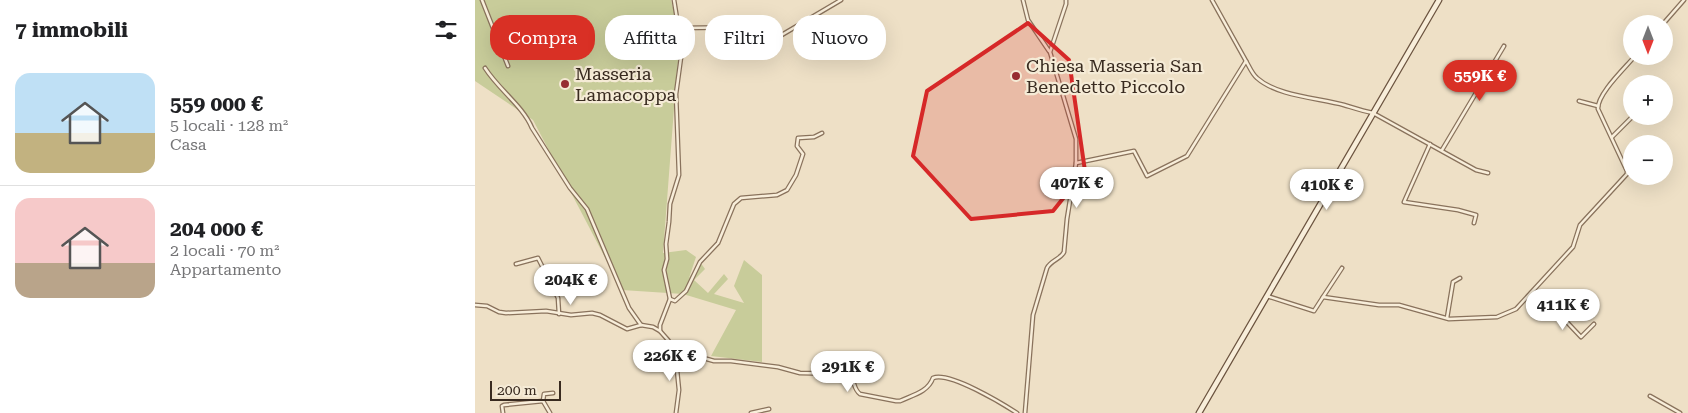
<!DOCTYPE html>
<html lang="it">
<head>
<meta charset="utf-8">
<style>
  :root { --surface:#fff; --page:#f2f2f2; --text:#202124; --muted:#757577; --line:#e0e0e0; --accent:#d93025 }
  body { margin:0; font-family:"Roboto Serif",serif; background:var(--page); color:var(--text); height:100vh; display:flex; flex-direction:column; font-size:19px; white-space:nowrap }
  * { box-sizing:border-box; margin:0 }
  p { font-size:16px; color:var(--muted) }
  .icon { flex:none; width:28px; height:28px; fill:none; stroke:currentColor; stroke-width:2; stroke-linecap:round; stroke-linejoin:round }
  .map { position:relative; flex:1; overflow:hidden }
  .panel { display:flex; flex-direction:column; background:var(--surface); width:475px }
  .panel>* { flex:none }
  .guide { position:absolute; left:15px; top:15px; width:475px; height:45px; display:flex; gap:10px }
  .needle { width:32px; rotate:180deg }
  .tools { position:absolute; left:1148px; top:15px; display:grid; gap:10px }
  .tools a { display:grid; place-items:center; width:50px; height:50px; border-radius:50%; background:var(--surface); box-shadow:0 5px 20px #0002; font-size:25px }
  .scale { position:absolute; left:15px; bottom:12px; width:71px; box-sizing:border-box; padding-left:5px; border:2px solid #392b20; border-top:0; font-size:14px; line-height:18px; white-space:nowrap; color:#392b20; -webkit-text-stroke:4px #f5ebd6; paint-order:stroke }
  .price { position:absolute; translate:-50% -42px; padding:0 11px; border-radius:18px; background:#fff; color:#222; font-size:16px; line-height:32px; filter:drop-shadow(0 1px 2px #0008) }
  .price::after { content:''; position:absolute; left:50%; top:30px; width:15px; height:11px; margin-left:-8px; background:inherit; clip-path:polygon(0 0,100% 0,50% 100%) }
  .price.selected { background:var(--accent); color:#fff }
  ul { padding:0; list-style:none }
  li { display:flex; align-items:center; gap:15px; height:125px; padding:0 15px }
  li+li { border-top:1px solid var(--line) }
  li span { display:grid; place-items:center; flex:none; width:140px; height:100px; border-radius:15px; color:#555 }
  li>.icon { margin-inline-start:auto }
  span .icon { width:60px; height:60px; fill:#fffc; stroke-width:1 }
  li b { font-size:21px }
  h2 { display:flex; justify-content:space-between; align-items:center; height:60px; padding:0 15px; font-size:21px }
  .chip { padding:0 18px; border-radius:20px; background:var(--surface); box-shadow:0 5px 20px #0002; font-size:18px; line-height:45px }
  .chip.selected { background:var(--accent); color:#fff }
  main { display:flex; flex:1; min-height:0 }
  .map>svg:first-child { display:block }
  .green { fill:#c8cc9a }
  .lines { fill:none; stroke-linecap:round; stroke-linejoin:round }
  .street-casing { stroke:#89725c; stroke-width:5 }
  .secondary-casing { stroke:#6b533f; stroke-width:7 }
  .street { stroke:#f8eeda; stroke-width:2.5 }
  .secondary { stroke:#f8eeda; stroke-width:4.5 }
  .marked { fill:#d62828; fill-opacity:0.2; stroke:#d62828; stroke-width:4; stroke-linejoin:round }
  .poi-dot { fill:#972d32; stroke:#f5ebd6; stroke-width:2 }
  .labels { text-anchor:middle; stroke-width:4.5; stroke-linejoin:round; paint-order:stroke }
  .poi-label { font-size:18px; fill:#392b20; stroke:#f5ebd6; text-anchor:start }
</style>
</head>
<body>
<main>
<section class="panel">
<h2>7 immobili<svg class="icon" aria-label="filters" viewBox="0 0 24 24"><path d="M4 7h16M4 17h16"/><circle cx="9" cy="7" r="2"/><circle cx="15" cy="17" r="2"/></svg></h2>
<ul>
<li><span style="background:linear-gradient(#bfe0f5 60%,#c2b280 0)"><svg class="icon" aria-label="home" viewBox="0 0 24 24"><path d="M3 11l9-7 9 7M6 9v11h12V9"/></svg></span><div><b>559 000 €</b><p>5 locali · 128 m²</p><p>Casa</p></div></li>
<li><span style="background:linear-gradient(#f6c9c9 65%,#b9a48a 0)"><svg class="icon" aria-label="home" viewBox="0 0 24 24"><path d="M3 11l9-7 9 7M6 9v11h12V9"/></svg></span><div><b>204 000 €</b><p>2 locali · 70 m²</p><p>Appartamento</p></div></li>
</ul>
</section>
<div class="map">
<svg width="1213" height="413" viewBox="0 0 1213 413">
  <rect width="100%" height="100%" fill="#eee0c6"/>
  <path class="green" d="M0,0h196l10,40 -4,29 -14,184 23,-3 10,7 -7,21 11,-16 5,7 -11,11 14,13 16,-19 4,5 -14,15 30,9 -10,-17 10,-26 18,15v87l-51,-6 25,-46 -53,-16 -61,-4 -89,-170 -58,-39z"/>
  <g class="lines">
    <defs>
      <g id="street">
        <path d="M7,0l26,66"/>
        <path d="M548,0l5,20 21,31"/>
        <path d="M737,0l34,61"/>
        <path d="M1188,24l21,-24"/>
        <path d="M204,28l90,-1 11,9 61,-36"/>
        <path d="M10,68c14,22 38,38 47,60l38,60 17,21 42,99 12,17"/>
        <path d="M1104,101l19,5"/>
        <path d="M1189,107l3,1"/>
        <path d="M1137,137l21,-21"/>
        <path d="M955,144l-26,58 54,8 18,5 -2,8"/>
        <path d="M967,150l62,-104"/>
        <path d="M601,163l58,-12 13,25 40,-20 59,-95c3,5 6,13 11,17 20,18 61,20 87,27 10,3 19,6 29,8l103,57 12,3"/>
        <path d="M41,264l22,-6 20,40 1,16"/>
        <path d="M79,290l16,-6 12,-13"/>
        <path d="M1056,293l14,6 36,38 13,-13"/>
        <path d="M792,296l47,15 9,-14 56,8h20l50,14 48,-2 19,-8 57,-62 7,-22 47,-51v-3l-29,-62c-1,-15 27,-41 37,-53"/>
        <path d="M848,297l19,-29"/>
        <path d="M195,299l5,2 11,-10 14,-29 18,-19 16,-39 7,-6 36,-3 10,-5 9,-15 7,-21 -6,-8 1,-8 16,-1 8,-4"/>
        <path d="M0,305l12,1 12,6 7,1 40,-2 25,4 21,-2 8,2 27,14 14,-4 12,2 7,4 8,9 7,10 4,40 -3,23"/>
        <path d="M972,318l6,-36 7,-4"/>
        <path d="M185,331v-6l10,-26 -6,-29 3,-11 -1,-15 3,-22 1,-18 9,-29 -3,-81 6,-44 -8,-50"/>
        <path d="M200,350l39,11h17l47,6 22,6 49,1c6,6 4,15 11,20l36,7h4c13,-6 28,-9 33,-23 16,-7 70,26 84,35"/>
        <path d="M1175,396l30,17"/>
        <path d="M68,401l1,-7 9,-1"/>
        <path d="M28,413l-1,-7 2,-1 39,-4 7,12"/>
        <path d="M276,413l18,-4"/>
        <path d="M550,413l8,-98 14,-47c4,-8 14,-9 17,-16l3,-33 9,-56v-24l-26,-87 16,-48v-4"/>
      </g>
      <path id="secondary" d="M724,413l240,-413"/>
    </defs>
    <use href="#street" class="street-casing"/>
    <use href="#secondary" class="secondary-casing"/>
    <use href="#street" class="street"/>
    <use href="#secondary" class="secondary"/>
  </g>
  <path class="marked" d="M553,23l41,37 16,111 -32,40 -82,8 -58,-63 14,-65z"/>
  <g class="poi-dot">
    <circle cx="541" cy="76" r="5"/>
    <circle cx="90" cy="84" r="5"/>
  </g>
  <g class="labels">
    <g class="poi-label">
      <text x="551" y="72">Chiesa Masseria San<tspan x="551" dy="21">Benedetto Piccolo</tspan></text>
      <text x="100" y="80">Masseria<tspan x="100" dy="21">Lamacoppa</tspan></text>
    </g>
  </g>
</svg>
<div class="tools">
<a><svg class="needle" viewBox="-14 -14 28 28"><path d="M0-13l5 13h-10z" fill="#e53935"/><path d="M0 13l5-13h-10z" fill="#757577"/></svg></a>
<a>+</a>
<a>−</a>
</div>
<div class="scale">200 m</div>
<b class="price selected" style="left:1005px;top:102px">559K €</b>
<b class="price" style="left:602px;top:209px">407K €</b>
<b class="price" style="left:852px;top:211px">410K €</b>
<b class="price" style="left:96px;top:306px">204K €</b>
<b class="price" style="left:1088px;top:331px">411K €</b>
<b class="price" style="left:195px;top:382px">226K €</b>
<b class="price" style="left:373px;top:393px">291K €</b>
<div class="guide">
<a class="chip selected">Compra</a>
<a class="chip">Affitta</a>
<a class="chip">Filtri</a>
<a class="chip">Nuovo</a>
</div>
</div>
</main>
</body>
</html>
